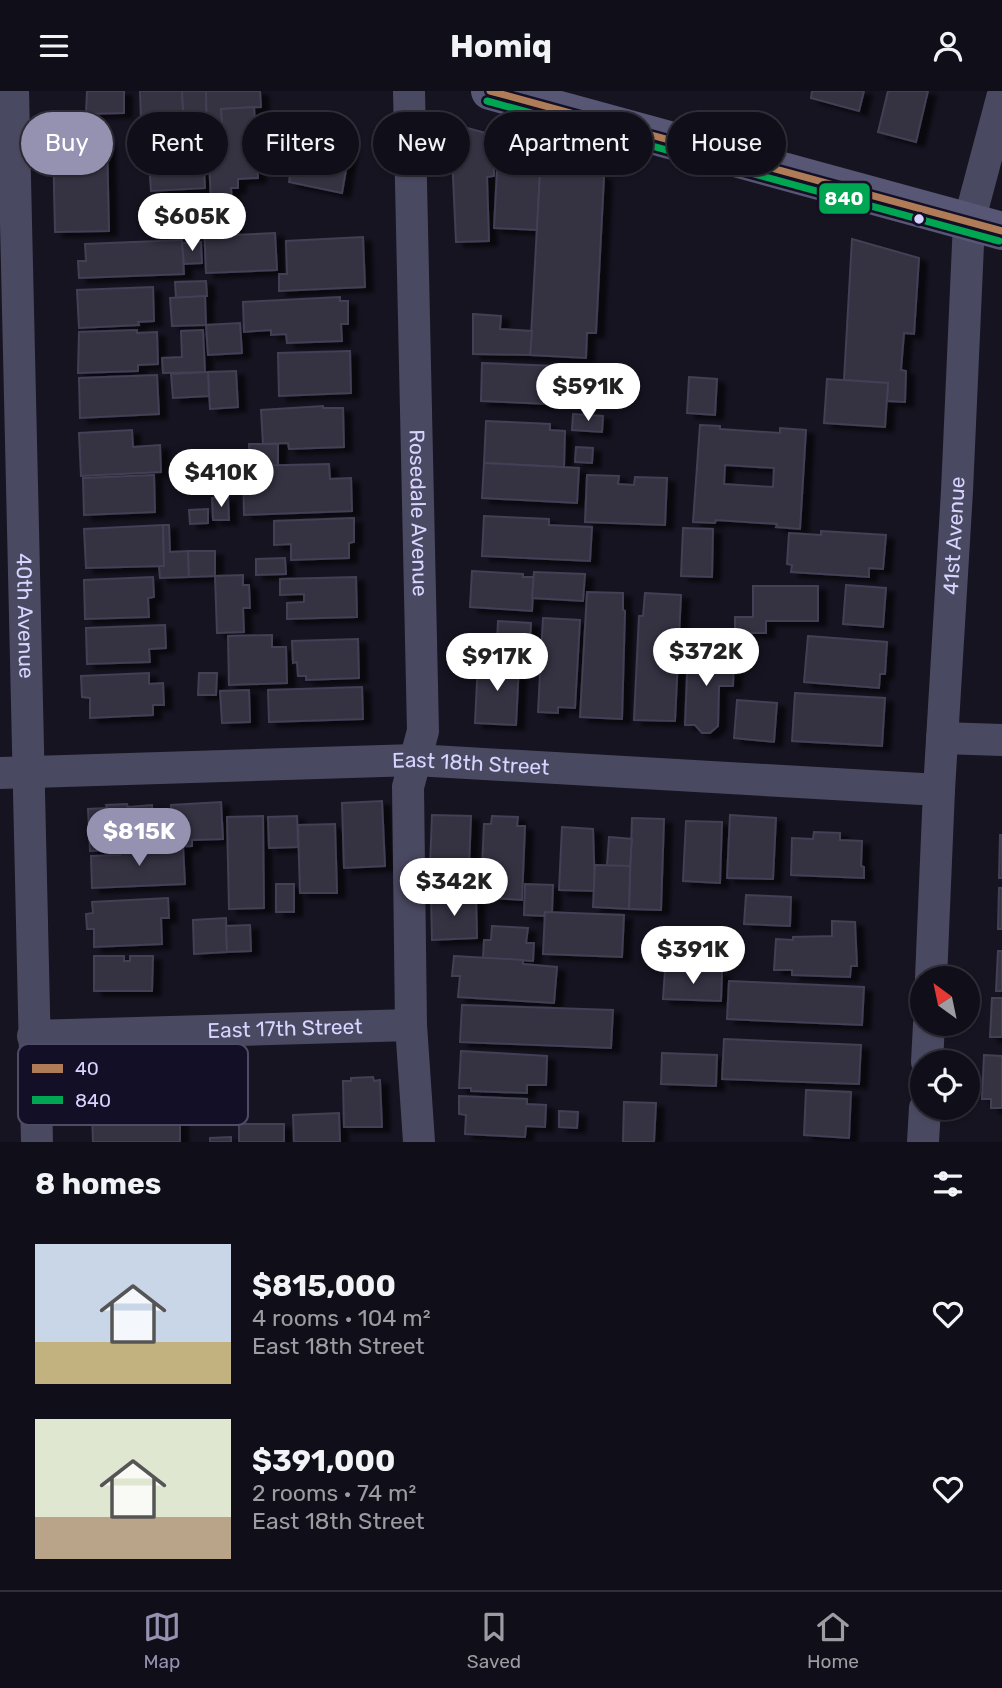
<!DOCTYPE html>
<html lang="en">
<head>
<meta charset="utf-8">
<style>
  :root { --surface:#100f19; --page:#1e1d26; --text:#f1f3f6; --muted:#9c9ca2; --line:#302f38; --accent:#9591b1 }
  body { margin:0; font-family:Rubik,sans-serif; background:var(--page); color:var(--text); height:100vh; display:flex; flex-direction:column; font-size:26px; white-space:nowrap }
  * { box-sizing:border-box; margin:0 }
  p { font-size:23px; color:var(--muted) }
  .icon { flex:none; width:38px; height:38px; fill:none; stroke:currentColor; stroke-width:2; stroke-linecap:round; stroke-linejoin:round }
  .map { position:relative; height:1051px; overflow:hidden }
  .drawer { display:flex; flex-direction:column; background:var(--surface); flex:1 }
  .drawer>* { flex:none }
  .top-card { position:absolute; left:21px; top:21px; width:961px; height:63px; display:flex; gap:14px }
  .needle { width:46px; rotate:327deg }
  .controls { position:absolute; left:910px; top:875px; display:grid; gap:14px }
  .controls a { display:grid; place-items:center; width:70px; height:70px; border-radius:50%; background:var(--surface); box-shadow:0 2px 5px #0004,0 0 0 2px var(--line); font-size:35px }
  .price { position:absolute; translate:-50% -60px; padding:0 16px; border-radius:24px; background:#fff; color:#222; font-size:23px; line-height:46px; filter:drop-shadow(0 2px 4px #0008) }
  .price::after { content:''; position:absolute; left:50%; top:42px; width:21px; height:16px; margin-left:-10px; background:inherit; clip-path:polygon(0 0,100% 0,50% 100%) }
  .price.on { background:var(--accent); color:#fff }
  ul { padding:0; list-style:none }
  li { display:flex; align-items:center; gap:21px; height:175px; padding:0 35px }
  li span { display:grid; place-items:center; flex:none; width:196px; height:140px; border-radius:0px; color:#555 }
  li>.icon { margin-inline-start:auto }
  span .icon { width:84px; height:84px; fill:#fffc; stroke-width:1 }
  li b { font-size:30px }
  h2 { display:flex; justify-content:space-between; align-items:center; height:84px; padding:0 35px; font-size:30px }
  .chip { padding:0 24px; border-radius:32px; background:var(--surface); box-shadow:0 2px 5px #0004,0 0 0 2px var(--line); font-size:24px; line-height:63px }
  .chip.on { background:var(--accent); color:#fff }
  header { display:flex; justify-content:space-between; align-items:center; height:91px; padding:0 35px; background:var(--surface); font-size:32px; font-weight:700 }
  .dock { display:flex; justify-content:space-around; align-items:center; height:98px; border-top:2px solid var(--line); background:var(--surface); font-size:19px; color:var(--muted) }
  .dock a { display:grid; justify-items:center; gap:4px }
  .dock .on { color:var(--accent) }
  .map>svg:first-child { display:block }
  .building { fill:#343243; stroke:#433f54; stroke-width:2; fill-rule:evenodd; filter:url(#shadow) }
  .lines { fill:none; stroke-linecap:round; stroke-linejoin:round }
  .street { stroke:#4a4962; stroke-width:32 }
  .secondary { stroke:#575674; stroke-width:38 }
  .bus-1-casing { stroke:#130f26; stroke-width:12 }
  .bus-2-casing { stroke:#130f26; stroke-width:12 }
  .bus-1 { stroke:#b07c57; stroke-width:7 }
  .bus-2 { stroke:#00a651; stroke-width:7 }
  .bus-dot { fill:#d9d4ff; stroke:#130f26; stroke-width:2.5 }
  .labels { text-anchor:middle; stroke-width:5; stroke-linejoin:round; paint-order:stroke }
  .street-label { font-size:21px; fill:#d9d4ff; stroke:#130f26 }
  .key { fill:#130f26; stroke:#4e4a67; stroke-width:2 }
  .key-label { font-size:19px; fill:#d9d4ff }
  .line-badge { stroke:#130f26; stroke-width:2.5 }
  .badge-label { font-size:19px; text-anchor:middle; font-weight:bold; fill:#fff }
</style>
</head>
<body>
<header><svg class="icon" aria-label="menu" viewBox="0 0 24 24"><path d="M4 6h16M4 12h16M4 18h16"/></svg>Homiq<svg class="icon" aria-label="person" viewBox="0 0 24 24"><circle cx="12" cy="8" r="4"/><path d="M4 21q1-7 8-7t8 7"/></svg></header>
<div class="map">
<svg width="1002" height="1051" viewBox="0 0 1002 1051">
  <defs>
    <filter id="shadow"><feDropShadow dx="8" dy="4.5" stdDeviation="2" flood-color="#0009"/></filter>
  </defs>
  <rect width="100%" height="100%" fill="#161421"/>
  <g class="building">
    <path d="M87,0h37v22l-38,1z"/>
    <path d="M140,0h42l3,55 -43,2z"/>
    <path d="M182,0h24l1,42h-5l3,55 -54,3 -2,-30 37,-1z"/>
    <path d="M206,0h54l1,16 -40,2 2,23 -16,1z"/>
    <path d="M812,0h52l-5,20 -48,-13z"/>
    <path d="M888,0h40l-12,51 -38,-10z"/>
    <path d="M254,16l4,71 -20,1v9h-7l1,15 -21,1 -2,-46h4l-1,-26h11l-2,-23z"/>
    <path d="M460,35l33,9 1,41 -7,1 2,64 -33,1 -5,-110z"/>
    <path d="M297,42l53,14 -8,46 -53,-11z"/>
    <path d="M107,49l2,91 -54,1 -2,-91z"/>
    <path d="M509,61l32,2 -4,76 -43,-2 3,-58h12z"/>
    <path d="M541,63l63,23 -8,156h-9l-1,25 -56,-3z"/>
    <path d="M233,131l1,13 41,-2 2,37 -71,3 -2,-50z"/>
    <path d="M363,146l2,50 -86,4v-17h8l-1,-33z"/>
    <path d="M852,148l67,19 -5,76 -10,-1 -3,37 5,1 -1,31 -18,-1 1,-18 -44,-3z"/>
    <path d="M182,149l2,34 -105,4 -1,-17h8l-1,-17z"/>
    <path d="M201,151l1,21 -18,1 -2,-21z"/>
    <path d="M206,190l1,15 -31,2 -1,-16z"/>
    <path d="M153,196l1,34 -16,1 1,3 -60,3 -2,-38z"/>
    <path d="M205,205l1,29 -34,1 -2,-28z"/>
    <path d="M340,206v4h8v23h-7l1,17 -55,2 -1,-9 -15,1v-5l-27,2 -1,-30z"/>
    <path d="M473,223l28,2 -1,13 32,2 -2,24 -57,-1z"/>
    <path d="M240,232l2,30 -34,2 -2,-30z"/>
    <path d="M137,239v3l20,-1 1,32 -20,1v6l-60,2 1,-41z"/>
    <path d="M203,239l2,42 -42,1 -1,-15 20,-1 -1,-26z"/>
    <path d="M350,260l1,42 -72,3 -1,-43z"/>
    <path d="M482,272l75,3v12l-8,-1 -1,27 -67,-3z"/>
    <path d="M584,275l15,1v15h-15z"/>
    <path d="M236,280l2,36 -28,2 -2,-37z"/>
    <path d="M208,281l1,24 -36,2 -2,-24z"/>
    <path d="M157,284l2,39 -79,4 -1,-40z"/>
    <path d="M689,286l28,2 -2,36 -28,-2z"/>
    <path d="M827,288l61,4 -3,44 -61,-4z"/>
    <path d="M323,315v2h20l1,39 -55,2 -1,-6 -25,1 -2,-34z"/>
    <path d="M573,323l30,2 -1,16 -30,-2z"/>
    <path d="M486,330l64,3v6l15,1 -1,36 -80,-4z"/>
    <path d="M700,334l20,1v3l60,4v-5l26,2 -6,99 -24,-2 1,-3 -61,-4 -1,3 -22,-1zM725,374l49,3 -1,19 -49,-3z"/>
    <path d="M132,339l1,17 27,-2 1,27 -80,4 -2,-43z"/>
    <path d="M249,353h29v21l-28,1z"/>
    <path d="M576,356l17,1 -1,15 -17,-1z"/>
    <path d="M484,372l95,5 -2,35 -95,-5z"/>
    <path d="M329,373l1,15 21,-1 1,33 -108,4 -1,-49z"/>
    <path d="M154,384l1,37 -71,3 -1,-37z"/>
    <path d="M587,384l32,1 -1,8 16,1 1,-8 32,1 -2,47 -80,-3z"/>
    <path d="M228,406l1,23h-16l-1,-22z"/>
    <path d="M208,418v14l-18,1 -1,-14z"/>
    <path d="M484,425l65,3v6l43,2 -2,34 -108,-5z"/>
    <path d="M354,427v24l-5,1v15l-58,2v-16l-17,1v-24z"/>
    <path d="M163,434l1,41 -78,2 -2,-39z"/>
    <path d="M163,434h6l1,27 18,-1 1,26 -29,1 -1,-12h5z"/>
    <path d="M683,437l30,1 -1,48 -31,-1z"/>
    <path d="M821,440l65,4 -3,34 -14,-1v9l-78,-5 1,-7 -5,-1 2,-31 32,2z"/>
    <path d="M188,460h27v25l-26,1z"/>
    <path d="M285,467l1,16 -30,1v-16z"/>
    <path d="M472,480l51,3v3h11l-2,34 -62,-4z"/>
    <path d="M534,481l51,2 -2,27 -51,-3z"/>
    <path d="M243,484v10h6l1,23h-7l1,24 -27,1 -2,-57z"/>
    <path d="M153,486l1,20 -6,1 1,19 -64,2 -1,-39z"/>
    <path d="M356,486l1,40 -70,2v-16l17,-1v-8l-24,1v-16z"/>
    <path d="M846,494l40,3 -3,39 -40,-3z"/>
    <path d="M753,495h65v35h-52v12h-31v-16h18z"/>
    <path d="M587,501l36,1v17l2,1 -3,108 -42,-2z"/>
    <path d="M645,502l36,2 -6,126 -41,-1 5,-104h4z"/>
    <path d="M543,527l37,2 -5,88 -17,-1v6l-20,-1z"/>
    <path d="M498,530l33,2 -1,20 -33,-1z"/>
    <path d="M165,534l1,23 -17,1 1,13 -63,2 -1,-36z"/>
    <path d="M272,544v12h14l1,36 -58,2 -1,-49z"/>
    <path d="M808,545l79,6 -2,32h-5l-1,14 -75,-6z"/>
    <path d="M358,548l1,39 -53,2v-4h-8l-1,-14 -4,1 -1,-22z"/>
    <path d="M688,561l32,1v6h4v-5h10l-1,32h-14l-1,40 -8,7h-8l-7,-8h-10z"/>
    <path d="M478,571l41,2 -3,61 -41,-2z"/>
    <path d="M149,582v11l14,-1 1,22h-11v10l-63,3v-20l-8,-1 -1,-21z"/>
    <path d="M199,582h18l-1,22h-18z"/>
    <path d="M362,596l1,32 -94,3 -1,-32z"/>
    <path d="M249,599l1,32 -28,1 -2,-32z"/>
    <path d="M795,602l90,5 -3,48 -90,-5z"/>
    <path d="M737,609l40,3 -3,39 -40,-4z"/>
    <path d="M382,710l3,65 -41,2 -2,-65z"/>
    <path d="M221,711l2,37 -31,1v6l-19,1 -2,-42z"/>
    <path d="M127,713l1,3 24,-2 1,32 -8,1v11l-55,2 -2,-42 19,-1 -1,-3z"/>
    <path d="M432,724l39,1 -2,52 -39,-2z"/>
    <path d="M730,724l46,3 -3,61 -46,-1z"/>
    <path d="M263,725l1,92 -35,1 -2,-92z"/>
    <path d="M297,725l1,31 -29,1 -1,-31z"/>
    <path d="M492,725l26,1 -1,9h8l-3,74 -29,-2 1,-6 -13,-1 3,-67h7z"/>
    <path d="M632,727l32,1 -3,91 -32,-1z"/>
    <path d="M686,730l36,1 -2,61 -37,-2z"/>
    <path d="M335,733l2,69h-37l-2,-68z"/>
    <path d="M562,736l31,2 2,62 -36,-1z"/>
    <path d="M814,741l26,1v7l22,1 -1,25 3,1v11l-73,-3 1,-37 21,1z"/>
    <path d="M1000,744h2v43h-3z"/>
    <path d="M609,746l23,2 -2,27h-23z"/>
    <path d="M183,755l2,38 -93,4 -1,-32 29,-1 -1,-5z"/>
    <path d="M595,774l35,1 -1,43 -36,-2z"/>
    <rect x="276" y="793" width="18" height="28"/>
    <path d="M525,793l28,1 -1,27h-7l-1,4 -20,-1z"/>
    <path d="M999,797h3v41h-4z"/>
    <path d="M476,804l1,43 -45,2 -1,-43z"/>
    <path d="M746,804l45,2 -1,29 -46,-2z"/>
    <path d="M168,807l1,20h-8l1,26 -68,3v-18h-7l-1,-15 7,-1 -1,-11z"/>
    <path d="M545,821l79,3 -2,42 -79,-3z"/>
    <path d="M226,827l1,34 -33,2 -1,-34z"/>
    <path d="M832,830l23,1 2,44h-6l-1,11 -58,-2v-5h-18l2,-31 17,1v-3l39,-1z"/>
    <path d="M250,834l1,26 -24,1 -1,-26z"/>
    <path d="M492,835l36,2 -2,15h8l-1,18 -50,-3 1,-18h7z"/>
    <path d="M687,836l14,1v6h15l-2,38 -43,-2 2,-38 14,1z"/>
    <path d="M998,860h4v40h-6z"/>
    <path d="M94,865h30v5h6v-5h23l-1,35h-58z"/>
    <path d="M454,865l69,4v4l34,3 -3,36 -96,-6 2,-21h-8z"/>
    <path d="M665,879l57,2 -1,29 -58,-2z"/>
    <path d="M729,890l135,6 -2,38 -135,-6z"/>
    <path d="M992,907h10v39h-12z"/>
    <path d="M462,914l151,5 -2,38 -151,-6z"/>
    <path d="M724,948l137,6 -2,39 -137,-5z"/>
    <path d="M461,960l86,5 -1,29h-19v8l-56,-2v-3h-12z"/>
    <path d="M662,962l55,2 -1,31 -55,-2z"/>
    <path d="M984,964l18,1v52h-11v-9h-9z"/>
    <path d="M373,986l1,4 6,-1 2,47h-38l-1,-46h8v-3z"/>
    <path d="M806,999l45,2 -2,46 -45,-3z"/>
    <path d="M459,1005l68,3v5l19,1 -1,22 -19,-1 -1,11 -60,-3 1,-19 -7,-1z"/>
    <path d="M624,1011l32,1 -2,39h-31z"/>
    <path d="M559,1020l19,1 -1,16 -18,-1z"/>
    <path d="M180,1021v30h-87l-1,-27z"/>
    <path d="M339,1022l1,29h-46l-1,-27z"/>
    <rect x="239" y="1033" width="45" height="18"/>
    <path d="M231,1046v5h-21v-4z"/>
  </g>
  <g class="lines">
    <g class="street">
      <path id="s1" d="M13,0l24,1051"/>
      <path id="s2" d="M409,0l14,640 -15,56 3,238 8,117"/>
      <path d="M942,647l60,2"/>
      <path id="s3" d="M0,682l415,-13 524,30"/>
      <path id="s4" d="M931,887l8,-188 18,-299 12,-269 33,-124"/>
      <path id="s5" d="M33,945l378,-11"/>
      <path d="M927,971l2,-38"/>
      <path d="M923,1051l2,-34"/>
    </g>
    <path class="secondary" d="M490,0l512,140"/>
    <defs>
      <path id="bus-1" d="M490,0l512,140"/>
      <path id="bus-2" d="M487,10l512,140"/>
    </defs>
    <use href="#bus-1" class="bus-1-casing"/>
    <use href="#bus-2" class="bus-2-casing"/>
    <use href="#bus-1" class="bus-1"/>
    <use href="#bus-2" class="bus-2"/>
  </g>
  <circle class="bus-dot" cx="919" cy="128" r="6"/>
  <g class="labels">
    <g class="street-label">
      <text dy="7" stroke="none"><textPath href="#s2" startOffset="422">Rosedale Avenue</textPath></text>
      <text dy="7" stroke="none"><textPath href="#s4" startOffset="443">41st Avenue</textPath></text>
      <text dy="7" stroke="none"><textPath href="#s1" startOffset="525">40th Avenue</textPath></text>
      <text dy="7" stroke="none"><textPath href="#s3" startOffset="471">East 18th Street</textPath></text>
      <text dy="7" stroke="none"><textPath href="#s5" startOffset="252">East 17th Street</textPath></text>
    </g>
  </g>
  <rect x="18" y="953" width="230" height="81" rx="10" class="key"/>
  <rect x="32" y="973" width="31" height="9" fill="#b07c57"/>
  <rect x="32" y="1005" width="31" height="8" fill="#00a651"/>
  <g class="key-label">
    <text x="75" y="984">40</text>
    <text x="75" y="1016">840</text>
  </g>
  <rect class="line-badge" x="818" y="91" width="53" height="33" rx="7" fill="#00a651"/>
  <g class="badge-label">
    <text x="844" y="114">840</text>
  </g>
</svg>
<div class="controls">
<a><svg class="needle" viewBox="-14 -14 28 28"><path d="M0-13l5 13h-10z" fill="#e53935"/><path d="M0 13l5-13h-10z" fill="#9c9ca2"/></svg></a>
<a><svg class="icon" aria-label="locate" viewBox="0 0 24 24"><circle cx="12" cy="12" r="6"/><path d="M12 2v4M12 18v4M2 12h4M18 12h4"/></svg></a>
</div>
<b class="price" style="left:192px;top:162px">$605K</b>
<b class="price" style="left:588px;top:332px">$591K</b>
<b class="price" style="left:221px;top:418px">$410K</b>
<b class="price" style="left:706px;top:597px">$372K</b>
<b class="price" style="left:497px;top:602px">$917K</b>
<b class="price on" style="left:139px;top:777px">$815K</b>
<b class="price" style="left:454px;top:827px">$342K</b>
<b class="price" style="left:693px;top:895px">$391K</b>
<div class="top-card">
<a class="chip on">Buy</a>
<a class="chip">Rent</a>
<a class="chip">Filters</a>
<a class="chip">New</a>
<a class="chip">Apartment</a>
<a class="chip">House</a>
</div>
</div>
<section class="drawer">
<h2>8 homes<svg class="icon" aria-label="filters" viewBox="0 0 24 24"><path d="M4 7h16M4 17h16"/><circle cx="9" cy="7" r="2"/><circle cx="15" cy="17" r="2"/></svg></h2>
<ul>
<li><span style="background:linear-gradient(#c9d6e8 70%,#c2b280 0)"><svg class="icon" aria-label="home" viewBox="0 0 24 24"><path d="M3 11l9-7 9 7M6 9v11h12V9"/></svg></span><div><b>$815,000</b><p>4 rooms · 104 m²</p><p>East 18th Street</p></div><svg class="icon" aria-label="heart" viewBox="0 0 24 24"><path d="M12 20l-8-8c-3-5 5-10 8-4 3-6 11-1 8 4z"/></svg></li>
<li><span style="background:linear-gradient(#dfe7d0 70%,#b9a48a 0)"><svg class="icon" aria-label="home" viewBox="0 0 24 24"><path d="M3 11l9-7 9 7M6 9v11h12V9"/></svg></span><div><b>$391,000</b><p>2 rooms · 74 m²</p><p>East 18th Street</p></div><svg class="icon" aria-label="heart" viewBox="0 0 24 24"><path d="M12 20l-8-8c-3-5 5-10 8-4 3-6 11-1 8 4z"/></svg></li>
</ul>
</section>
<nav class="dock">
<a class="on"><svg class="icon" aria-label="map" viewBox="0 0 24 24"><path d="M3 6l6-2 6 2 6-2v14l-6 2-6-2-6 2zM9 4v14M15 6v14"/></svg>Map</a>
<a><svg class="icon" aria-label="saved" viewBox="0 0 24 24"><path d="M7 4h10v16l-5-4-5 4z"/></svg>Saved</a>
<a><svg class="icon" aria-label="home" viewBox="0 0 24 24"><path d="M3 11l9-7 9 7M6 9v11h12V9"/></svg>Home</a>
</nav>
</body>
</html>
